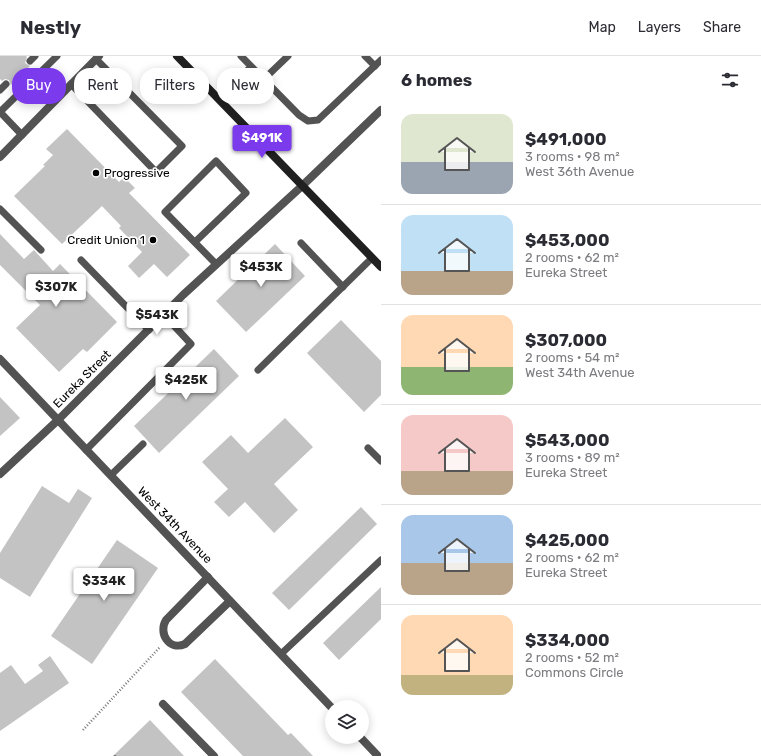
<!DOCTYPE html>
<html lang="en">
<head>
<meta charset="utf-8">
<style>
  :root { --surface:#fff; --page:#f7f7f7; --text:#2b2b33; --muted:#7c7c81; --line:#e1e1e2; --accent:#7c3aed }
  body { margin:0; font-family:Rubik,sans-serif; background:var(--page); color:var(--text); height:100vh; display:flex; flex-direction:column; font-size:15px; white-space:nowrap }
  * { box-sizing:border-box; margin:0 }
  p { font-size:13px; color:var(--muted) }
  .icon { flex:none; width:22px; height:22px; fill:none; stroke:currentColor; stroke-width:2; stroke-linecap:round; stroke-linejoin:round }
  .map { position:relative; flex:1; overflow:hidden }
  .drawer { display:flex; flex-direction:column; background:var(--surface); width:380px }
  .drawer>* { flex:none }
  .guide { position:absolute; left:12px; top:12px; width:309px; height:36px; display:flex; gap:8px }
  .controls { position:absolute; left:325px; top:644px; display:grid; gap:8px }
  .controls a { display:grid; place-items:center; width:44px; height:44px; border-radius:50%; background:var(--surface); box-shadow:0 2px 10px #0003; font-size:20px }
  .price { position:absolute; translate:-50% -34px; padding:0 9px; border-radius:4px; background:#fff; color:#222; font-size:13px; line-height:26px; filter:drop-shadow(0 1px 2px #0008) }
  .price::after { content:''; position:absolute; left:50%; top:24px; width:12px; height:9px; margin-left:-6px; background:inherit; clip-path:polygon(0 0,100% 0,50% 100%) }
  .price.active { background:var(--accent); color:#fff }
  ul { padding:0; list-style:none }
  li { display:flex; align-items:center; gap:12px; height:100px; padding:0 20px }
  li+li { border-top:1px solid var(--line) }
  li span { display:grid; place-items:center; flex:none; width:112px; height:80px; border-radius:12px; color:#555 }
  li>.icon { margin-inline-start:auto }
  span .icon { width:48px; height:48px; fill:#fffc; stroke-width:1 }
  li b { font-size:17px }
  h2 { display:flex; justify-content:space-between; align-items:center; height:48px; padding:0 20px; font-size:17px }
  .tag { padding:0 14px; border-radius:16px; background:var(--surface); box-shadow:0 2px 10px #0003; font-size:14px; line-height:36px }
  .tag.active { background:var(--accent); color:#fff }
  header { display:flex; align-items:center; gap:24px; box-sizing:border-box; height:56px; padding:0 20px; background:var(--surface); border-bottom:1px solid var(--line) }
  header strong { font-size:19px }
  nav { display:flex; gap:22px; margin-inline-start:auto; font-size:14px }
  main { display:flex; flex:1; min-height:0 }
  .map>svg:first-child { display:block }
  .building { fill:#c3c3c3 }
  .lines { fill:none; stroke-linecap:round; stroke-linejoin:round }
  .path { stroke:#757575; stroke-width:2.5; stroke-dasharray:1 2; stroke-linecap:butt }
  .lane { stroke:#535353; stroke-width:7 }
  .street { stroke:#535353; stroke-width:8 }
  .secondary { stroke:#202020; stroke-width:8 }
  .poi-dot { fill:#000; stroke:#fff; stroke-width:1.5 }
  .labels { text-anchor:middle; stroke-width:3.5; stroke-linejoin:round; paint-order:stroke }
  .poi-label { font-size:12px; fill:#000; stroke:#fff; text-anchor:start }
  .street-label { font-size:12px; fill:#000; stroke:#fff }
</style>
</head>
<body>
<header>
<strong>Nestly</strong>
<nav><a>Map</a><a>Layers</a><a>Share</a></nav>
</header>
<main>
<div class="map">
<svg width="381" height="700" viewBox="0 0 381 700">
  <rect width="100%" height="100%" fill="#fff"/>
  <g class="building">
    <path d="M0,0h26l1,1 -2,6 5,3 -19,19 -2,-5 -4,-1 -3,2 -2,-2z"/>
    <path d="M67,73l52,53 5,-5 11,11 -6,5 61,62 -23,22 -13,-13 -15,14 -11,-12 14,-14 -23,-24 2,-2 -19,-20 -40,38 -48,-48 31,-30 -2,-1 10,-10 -7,-6z"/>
    <path d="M0,178l24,25 10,-9 19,21 7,-7 57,58 -30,30 -4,-3 -24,23 -43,-44 24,-23 -40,-40z"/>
    <path d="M275,188l30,32 -59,56 -30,-31z"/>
    <path d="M341,264l40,41v34l-17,17 -57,-59z"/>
    <path d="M214,293l25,27 -80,77 -25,-27z"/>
    <path d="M0,341l20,21 -20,18z"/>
    <path d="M285,362l28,29 -39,37 24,26 -24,23 -29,-31 -16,15 -15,-15 14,-13 -26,-27 29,-27 17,18z"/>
    <path d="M42,430l27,17 9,-14 14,9 -62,99 -30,-19v-25z"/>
    <path d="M361,451l16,17 -88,86 -17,-17z"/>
    <path d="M117,484l41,28 -66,96 -41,-28z"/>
    <path d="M381,531v32l-42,41 -16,-17z"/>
    <path d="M50,600l19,27 -69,48v-58l11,-8 14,19 18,-13 -5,-6z"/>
    <path d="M215,603l73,76 3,-2 22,23h-70l-62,-64z"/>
    <path d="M150,664l34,36h-71z"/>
  </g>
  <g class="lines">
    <g class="path">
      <path d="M83,674l77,-83"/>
      <path d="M115,700v-2"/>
    </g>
    <g class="lane">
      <path d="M241,0l58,59 9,6 10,-1 63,-60"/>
      <path d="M365,0l10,10"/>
      <path d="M30,5l5,-5"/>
      <path d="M264,23l24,-23"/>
      <path d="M71,28l85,88 26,-26 -86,-87"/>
      <path d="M0,34l6,-6"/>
      <path d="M218,42l33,-31"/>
      <path d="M22,79l-22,-23 57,-56"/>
      <path d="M0,153l41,41"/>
      <path d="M195,186l51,-49 -30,-32 -51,51 51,52"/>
      <path d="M301,187l42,44"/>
      <path d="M81,204l68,70"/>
      <path d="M258,314l114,-112"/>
      <path d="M368,392l13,13"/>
      <path d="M86,394l105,-106 -27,-29"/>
      <path d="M111,419l32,-31"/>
      <path d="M281,598l100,-94"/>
    </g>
    <g class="street">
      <path d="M0,101l99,-101"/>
      <path d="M0,303l332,349"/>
      <path d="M0,418l58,-54 125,-125 119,-109 79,-76"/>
      <path d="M208,521l-42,43c-8,13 3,31 19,24l45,-43"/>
      <path d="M163,648l51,52"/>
      <path d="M360,681l18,19"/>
    </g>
    <path class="secondary" d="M177,0l204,211"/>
  </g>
  <g class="poi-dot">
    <circle cx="96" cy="117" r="4"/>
    <circle cx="153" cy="184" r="4"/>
  </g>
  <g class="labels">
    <g class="poi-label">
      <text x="104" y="121">Progressive</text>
      <text x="145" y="188" text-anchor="end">Credit Union 1</text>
    </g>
    <g class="street-label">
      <text transform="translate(82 323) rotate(-45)" y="4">Eureka Street</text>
      <text transform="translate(175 469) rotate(46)" y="4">West 34th Avenue</text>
    </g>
  </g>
</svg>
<div class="controls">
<a><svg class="icon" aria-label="layers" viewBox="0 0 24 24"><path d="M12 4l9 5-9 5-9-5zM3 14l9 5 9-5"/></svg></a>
</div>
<b class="price active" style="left:262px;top:103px">$491K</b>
<b class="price" style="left:261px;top:232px">$453K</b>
<b class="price" style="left:56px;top:252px">$307K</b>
<b class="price" style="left:157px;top:280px">$543K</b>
<b class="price" style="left:186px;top:345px">$425K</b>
<b class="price" style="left:104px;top:546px">$334K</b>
<div class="guide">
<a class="tag active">Buy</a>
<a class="tag">Rent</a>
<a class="tag">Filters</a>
<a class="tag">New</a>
</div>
</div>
<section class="drawer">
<h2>6 homes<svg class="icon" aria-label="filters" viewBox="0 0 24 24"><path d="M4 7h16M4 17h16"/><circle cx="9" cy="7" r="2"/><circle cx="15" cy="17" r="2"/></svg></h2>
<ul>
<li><span style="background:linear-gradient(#dfe7d0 60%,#9aa5b1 0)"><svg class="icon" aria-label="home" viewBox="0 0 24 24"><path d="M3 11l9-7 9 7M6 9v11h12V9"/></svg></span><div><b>$491,000</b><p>3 rooms · 98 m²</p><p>West 36th Avenue</p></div></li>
<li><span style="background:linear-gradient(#bfe0f5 70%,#b9a48a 0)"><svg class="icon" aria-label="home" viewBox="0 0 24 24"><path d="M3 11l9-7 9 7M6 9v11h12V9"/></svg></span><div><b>$453,000</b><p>2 rooms · 62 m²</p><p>Eureka Street</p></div></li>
<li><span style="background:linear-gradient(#ffd9b3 65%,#8fb573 0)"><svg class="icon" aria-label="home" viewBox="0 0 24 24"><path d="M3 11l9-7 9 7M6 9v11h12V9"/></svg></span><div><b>$307,000</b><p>2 rooms · 54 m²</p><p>West 34th Avenue</p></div></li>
<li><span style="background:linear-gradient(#f6c9c9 70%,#b9a48a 0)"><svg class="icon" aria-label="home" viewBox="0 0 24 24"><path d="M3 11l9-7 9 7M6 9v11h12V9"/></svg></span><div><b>$543,000</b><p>3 rooms · 89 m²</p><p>Eureka Street</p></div></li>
<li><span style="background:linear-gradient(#a9c7e8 60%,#b9a48a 0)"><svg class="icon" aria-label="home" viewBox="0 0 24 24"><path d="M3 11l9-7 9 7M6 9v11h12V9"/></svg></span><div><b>$425,000</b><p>2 rooms · 62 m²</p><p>Eureka Street</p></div></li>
<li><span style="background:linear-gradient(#ffd9b3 75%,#c2b280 0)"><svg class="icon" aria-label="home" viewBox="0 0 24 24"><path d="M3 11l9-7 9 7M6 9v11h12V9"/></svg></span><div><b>$334,000</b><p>2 rooms · 52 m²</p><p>Commons Circle</p></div></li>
</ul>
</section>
</main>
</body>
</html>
